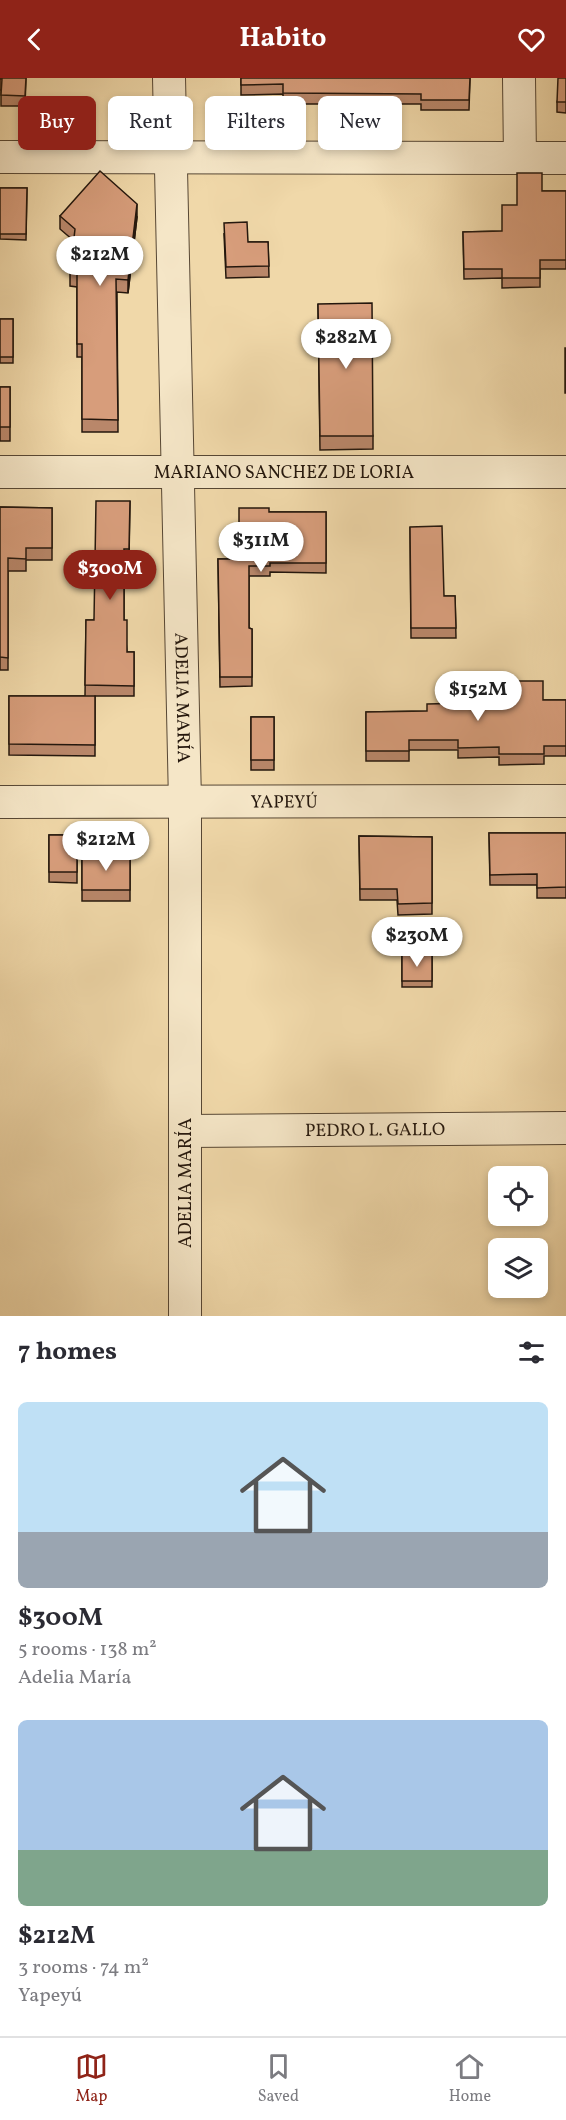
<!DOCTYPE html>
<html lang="en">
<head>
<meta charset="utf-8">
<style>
  :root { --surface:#fff; --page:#f7f7f7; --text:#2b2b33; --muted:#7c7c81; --line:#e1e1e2; --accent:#8f2418 }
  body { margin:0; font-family:Vollkorn,serif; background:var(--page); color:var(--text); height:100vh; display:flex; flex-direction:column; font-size:22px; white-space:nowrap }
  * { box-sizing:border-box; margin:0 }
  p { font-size:20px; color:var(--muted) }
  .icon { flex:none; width:33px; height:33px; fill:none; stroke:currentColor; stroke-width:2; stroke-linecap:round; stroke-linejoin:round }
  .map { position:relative; height:1238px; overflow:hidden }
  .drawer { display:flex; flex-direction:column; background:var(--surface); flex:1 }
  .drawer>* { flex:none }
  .top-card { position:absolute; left:18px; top:18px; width:531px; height:54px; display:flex; gap:12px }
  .fabs { position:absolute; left:488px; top:1088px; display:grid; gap:12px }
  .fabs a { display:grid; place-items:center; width:60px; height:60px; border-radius:9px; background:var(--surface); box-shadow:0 3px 9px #0003; font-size:30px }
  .price { position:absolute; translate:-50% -51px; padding:0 14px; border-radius:21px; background:#fff; color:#222; font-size:20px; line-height:39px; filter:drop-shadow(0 2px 3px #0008) }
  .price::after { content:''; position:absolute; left:50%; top:36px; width:18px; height:14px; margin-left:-9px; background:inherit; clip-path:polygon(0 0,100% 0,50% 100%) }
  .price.active { background:var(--accent); color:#fff }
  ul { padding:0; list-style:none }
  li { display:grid; align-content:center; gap:12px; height:318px; padding:0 18px }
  li span { display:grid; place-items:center; height:186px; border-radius:9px; color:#555 }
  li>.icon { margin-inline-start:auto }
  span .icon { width:108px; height:108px; fill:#fffc; stroke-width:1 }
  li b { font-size:26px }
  h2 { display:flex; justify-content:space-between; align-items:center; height:72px; padding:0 18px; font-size:26px }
  .tag { padding:0 21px; border-radius:9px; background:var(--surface); box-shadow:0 3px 9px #0003; font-size:21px; line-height:54px }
  .tag.active { background:var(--accent); color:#fff }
  header { display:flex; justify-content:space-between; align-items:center; height:78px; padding:0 18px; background:var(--accent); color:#fff; font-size:27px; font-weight:700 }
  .tabs { display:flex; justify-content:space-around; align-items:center; height:84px; border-top:2px solid var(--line); background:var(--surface); font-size:16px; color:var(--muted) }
  .tabs a { display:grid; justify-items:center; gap:3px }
  .tabs .active { color:var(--accent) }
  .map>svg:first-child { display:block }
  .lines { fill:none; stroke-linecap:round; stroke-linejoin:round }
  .minor-casing { stroke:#574734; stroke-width:34 }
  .minor { stroke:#f5e6c7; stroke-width:32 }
  .wall { fill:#b9876a; stroke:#24170d; stroke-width:1.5 }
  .shaded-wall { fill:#966e56; stroke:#24170d; stroke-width:1.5 }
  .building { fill:#d79d7b; stroke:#24170d; stroke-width:1.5 }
  .labels { text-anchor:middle; stroke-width:5; stroke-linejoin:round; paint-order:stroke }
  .street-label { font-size:18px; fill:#24170d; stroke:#f5e6c7 }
</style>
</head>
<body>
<header><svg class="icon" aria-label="back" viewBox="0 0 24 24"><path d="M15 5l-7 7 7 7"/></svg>Habito<svg class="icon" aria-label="heart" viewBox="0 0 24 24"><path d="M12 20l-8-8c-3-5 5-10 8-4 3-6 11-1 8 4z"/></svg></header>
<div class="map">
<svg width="566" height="1238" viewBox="0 0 566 1238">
  <rect width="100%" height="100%" fill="#f0d8a9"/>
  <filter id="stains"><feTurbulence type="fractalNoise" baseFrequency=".00333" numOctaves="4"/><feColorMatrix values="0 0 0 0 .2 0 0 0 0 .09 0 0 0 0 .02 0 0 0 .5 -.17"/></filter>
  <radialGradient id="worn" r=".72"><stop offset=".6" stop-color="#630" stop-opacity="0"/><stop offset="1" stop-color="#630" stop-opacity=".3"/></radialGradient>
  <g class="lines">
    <defs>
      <g id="minor">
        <path id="s1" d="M169,0l16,724v514"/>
        <path d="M519,0l1,80"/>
        <path d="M0,79l566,1"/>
        <path id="s2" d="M0,394h566"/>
        <path id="s3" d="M0,724l566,-1"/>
        <path id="s4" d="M185,1053l381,-3"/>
      </g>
    </defs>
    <use href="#minor" class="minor-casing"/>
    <use href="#minor" class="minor"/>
  </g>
  <g class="wall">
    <path d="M0,0h26l-1,28h-24v-16h-1z"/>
    <path d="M241,0h229l-1,32h-48v-6h-138v-10l-42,1z"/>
    <path d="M566,0v35l-9,-1v-10z"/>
    <path d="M0,110h27l-1,52 -26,-1z"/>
    <path d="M542,113h24v78h-26v18l-38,1v-10l-38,1 -1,-47 39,-1z"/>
    <path d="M60,138l77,1 -9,76 -11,-1 1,140h-36v-75h-5v-70l-7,-1v-13l4,-32 -14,-12z"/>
    <path d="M224,156l24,8h20l1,35 -43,1z"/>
    <path d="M318,226l55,132v13l-53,1z"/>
    <rect x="0" y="241" width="13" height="44"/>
    <rect x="0" y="309" width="10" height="54"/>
    <path d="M130,423l-1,59h-5v60l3,32h7v44h-39v60l-86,-1v-59h76l1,-76h8z"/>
    <path d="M0,429l52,1v52h-26v11h-18v99h-8z"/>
    <path d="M269,434h57v61l-56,-1v4h-21v52l3,1v57l-32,1 -2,-128h21z"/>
    <path d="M410,449l34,69h11l1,42h-45z"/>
    <path d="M498,612l45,10h23v56h-22v8l-45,1v-8l-41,1v-8h-49v11h-43v-49l61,-1 41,-8z"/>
    <rect x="251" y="639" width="23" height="53"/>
    <path d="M489,755h77v65h-29v-13h-47z"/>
    <path d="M49,757h28v48l-28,-1z"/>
    <path d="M359,758l73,1v77l-34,1 -1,-15h-37z"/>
    <rect x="82" y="776" width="48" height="47"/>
    <rect x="402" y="876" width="30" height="33"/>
  </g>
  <path class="shaded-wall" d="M137,126v13l-9,76v-13z"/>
  <g class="building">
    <path d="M0,0h26l-1,18 -24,-1 1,-16h-2z"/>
    <path d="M241,0h229l-1,22h-48v-6l-138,-1v-9l-42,1z"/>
    <path d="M558,0h8v24h-9z"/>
    <path d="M100,93l37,33 -9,76 -12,-1 2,141 -36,-1v-75h-5v-70l-7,-1 5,-44 -15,-13z"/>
    <path d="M517,95h25v18h24v69h-26v18h-38v-9h-38l-1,-37 39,-1v-26h15z"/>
    <path d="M0,110h27l-1,46h-26z"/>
    <path d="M247,144l1,20h20l1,24 -43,1 -2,-44z"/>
    <path d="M372,225l1,133h-53l-2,-132z"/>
    <rect x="0" y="241" width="13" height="38"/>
    <rect x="565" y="270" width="1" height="45"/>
    <rect x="0" y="309" width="10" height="40"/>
    <path d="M96,423h34l-1,48h-5v71h3v32h7v34l-49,-1 1,-65h8z"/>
    <path d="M0,429l52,1v40h-26v11l-18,-1v100l-8,-1z"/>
    <path d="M239,430h30v4h57v51h-56v3h-21v62l3,1v48h-32l-2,-118h21z"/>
    <path d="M442,448l2,70h11l1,32h-45l-1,-101z"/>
    <path d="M498,603h45v19h23v46h-22v8h-45v-7l-41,1v-8h-49v11h-43v-39l61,-1v-7l42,-1 -1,-12 30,-1z"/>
    <path d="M9,618h86v49l-86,-1z"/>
    <rect x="251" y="639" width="23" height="43"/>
    <path d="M489,755h77v54l-29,1v-14l-47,1z"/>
    <rect x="49" y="757" width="28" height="37"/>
    <path d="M359,758l73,1v66l-34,1 -1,-15h-37z"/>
    <rect x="82" y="776" width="48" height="36"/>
    <rect x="402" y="876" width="30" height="27"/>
  </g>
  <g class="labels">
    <g class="street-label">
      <text dy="6" stroke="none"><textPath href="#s2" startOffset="284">MARIANO SANCHEZ DE LORIA</textPath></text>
      <text dy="6" stroke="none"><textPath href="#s1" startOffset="620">ADELIA MARÍA</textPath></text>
      <text dy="6" stroke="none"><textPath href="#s3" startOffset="284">YAPEYÚ</textPath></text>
      <text dy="6" stroke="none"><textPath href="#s4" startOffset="190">PEDRO L. GALLO</textPath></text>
      <text transform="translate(185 1105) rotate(-90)" y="6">ADELIA MARÍA</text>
    </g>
  </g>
  <rect width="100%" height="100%" filter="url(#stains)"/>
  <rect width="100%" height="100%" fill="url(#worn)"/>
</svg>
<div class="fabs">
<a><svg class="icon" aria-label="locate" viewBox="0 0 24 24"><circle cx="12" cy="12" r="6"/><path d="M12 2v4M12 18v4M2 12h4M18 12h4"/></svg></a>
<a><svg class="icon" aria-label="layers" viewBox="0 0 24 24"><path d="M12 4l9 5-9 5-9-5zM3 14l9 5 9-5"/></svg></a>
</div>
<b class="price" style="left:100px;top:209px">$212M</b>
<b class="price" style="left:346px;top:292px">$282M</b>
<b class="price" style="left:261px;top:495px">$311M</b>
<b class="price active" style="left:110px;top:523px">$300M</b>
<b class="price" style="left:478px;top:644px">$152M</b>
<b class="price" style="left:106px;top:794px">$212M</b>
<b class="price" style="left:417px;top:890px">$230M</b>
<div class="top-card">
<a class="tag active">Buy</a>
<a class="tag">Rent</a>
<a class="tag">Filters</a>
<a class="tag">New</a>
</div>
</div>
<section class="drawer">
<h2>7 homes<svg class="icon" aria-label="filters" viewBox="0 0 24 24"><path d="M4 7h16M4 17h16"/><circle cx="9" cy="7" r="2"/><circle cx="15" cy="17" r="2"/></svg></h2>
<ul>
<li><span style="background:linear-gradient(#bfe0f5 70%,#9aa5b1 0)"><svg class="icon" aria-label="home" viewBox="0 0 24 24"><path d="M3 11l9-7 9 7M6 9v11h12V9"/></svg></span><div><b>$300M</b><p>5 rooms · 138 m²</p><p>Adelia María</p></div></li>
<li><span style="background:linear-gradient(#a9c7e8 70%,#7fa58c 0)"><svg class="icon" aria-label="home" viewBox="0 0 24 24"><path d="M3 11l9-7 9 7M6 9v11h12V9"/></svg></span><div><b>$212M</b><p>3 rooms · 74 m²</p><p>Yapeyú</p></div></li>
</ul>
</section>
<nav class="tabs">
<a class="active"><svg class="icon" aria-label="map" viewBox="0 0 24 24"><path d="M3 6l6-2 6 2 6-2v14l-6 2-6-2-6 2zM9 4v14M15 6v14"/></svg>Map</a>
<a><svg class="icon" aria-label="saved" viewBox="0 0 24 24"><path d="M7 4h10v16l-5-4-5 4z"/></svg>Saved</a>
<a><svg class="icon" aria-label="home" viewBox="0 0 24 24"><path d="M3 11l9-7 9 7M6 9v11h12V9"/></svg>Home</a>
</nav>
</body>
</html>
